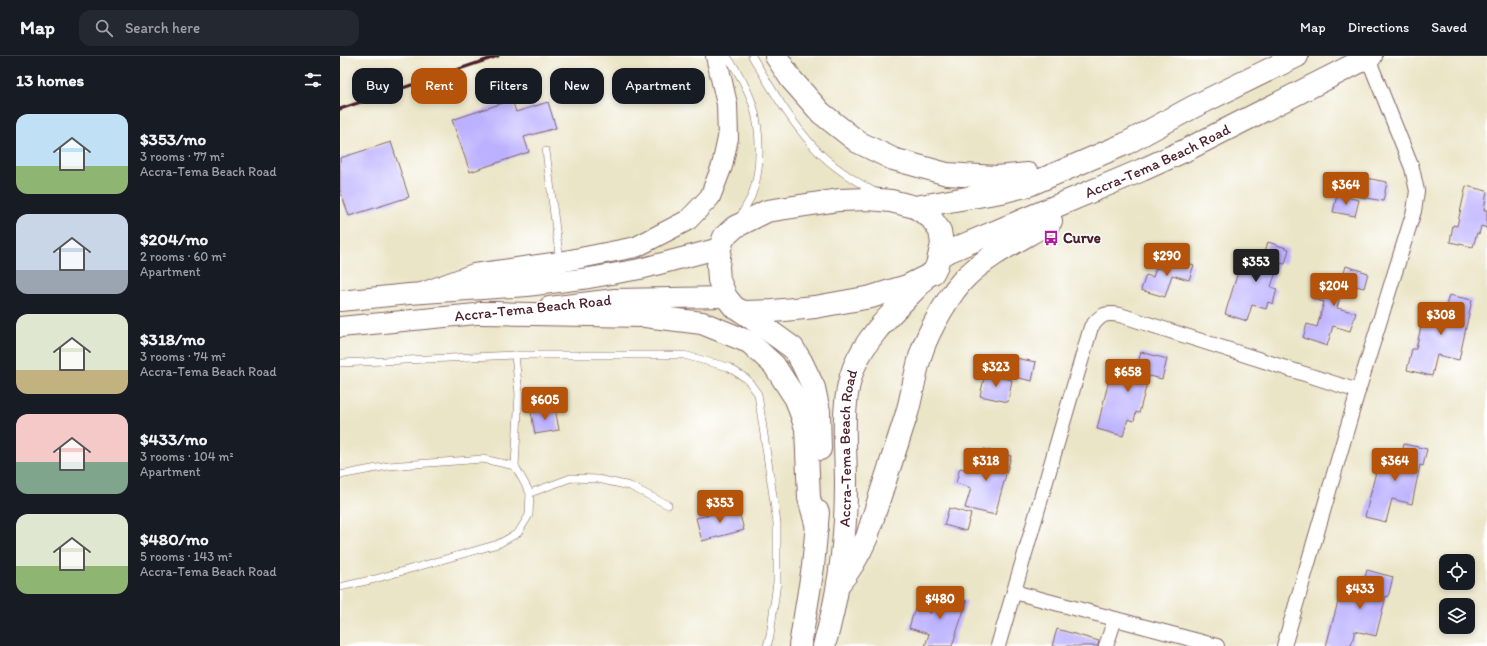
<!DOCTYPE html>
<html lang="en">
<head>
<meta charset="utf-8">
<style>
  :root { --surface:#171b24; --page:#242831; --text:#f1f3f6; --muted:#9ea1a6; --line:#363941; --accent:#b45309 }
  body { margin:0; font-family:Itim,sans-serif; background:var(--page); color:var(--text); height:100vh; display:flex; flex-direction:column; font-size:15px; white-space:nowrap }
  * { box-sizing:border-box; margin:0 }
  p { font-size:13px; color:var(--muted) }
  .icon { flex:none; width:22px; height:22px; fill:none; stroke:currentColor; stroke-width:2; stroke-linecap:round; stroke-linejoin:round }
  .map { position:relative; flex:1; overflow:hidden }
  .details { display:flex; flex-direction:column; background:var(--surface); width:340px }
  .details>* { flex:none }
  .top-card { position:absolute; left:12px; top:12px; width:380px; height:36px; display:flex; gap:8px }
  .controls { position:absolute; left:1099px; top:498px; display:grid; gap:8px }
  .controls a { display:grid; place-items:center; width:36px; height:36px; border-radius:8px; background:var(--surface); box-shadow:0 2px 6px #0003; font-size:20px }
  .price { position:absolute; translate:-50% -34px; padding:0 9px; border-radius:4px; background:var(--accent); color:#fff; font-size:13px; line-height:26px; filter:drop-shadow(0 1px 2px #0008) }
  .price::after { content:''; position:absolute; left:50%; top:24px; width:12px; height:9px; margin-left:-6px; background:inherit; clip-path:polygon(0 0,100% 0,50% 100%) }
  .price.active { background:#222; color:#fff }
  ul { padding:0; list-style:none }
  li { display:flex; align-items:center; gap:12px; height:100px; padding:0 16px }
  li span { display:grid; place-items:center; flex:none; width:112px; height:80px; border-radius:12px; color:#555 }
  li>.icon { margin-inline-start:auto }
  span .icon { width:48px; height:48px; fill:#fffc; stroke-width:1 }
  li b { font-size:17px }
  h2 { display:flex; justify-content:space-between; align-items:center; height:48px; padding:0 16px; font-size:17px }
  .chip { padding:0 14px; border-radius:12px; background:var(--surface); box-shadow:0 2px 6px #0003; font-size:14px; line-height:36px }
  .chip.active { background:var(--accent); color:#fff }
  header { display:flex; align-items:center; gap:24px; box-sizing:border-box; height:56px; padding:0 20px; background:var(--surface); border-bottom:1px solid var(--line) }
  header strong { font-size:19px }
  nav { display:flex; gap:22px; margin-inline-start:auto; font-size:14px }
  .search { width:280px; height:36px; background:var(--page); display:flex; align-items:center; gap:10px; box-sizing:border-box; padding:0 14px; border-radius:12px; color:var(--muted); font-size:15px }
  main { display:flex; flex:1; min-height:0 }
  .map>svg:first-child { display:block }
  .building { fill:#bcb1fe }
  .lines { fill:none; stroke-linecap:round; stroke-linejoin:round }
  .lane-casing { stroke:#826462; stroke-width:8 }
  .street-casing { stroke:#826462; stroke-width:16 }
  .secondary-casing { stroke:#826462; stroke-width:22 }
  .primary-casing { stroke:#826462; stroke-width:24 }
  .lane { stroke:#fff; stroke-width:7 }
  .street { stroke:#fff; stroke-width:14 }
  .secondary { stroke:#fff; stroke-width:20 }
  .primary { stroke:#fff; stroke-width:22 }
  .rail { stroke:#4a1f2b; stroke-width:3 }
  .labels { text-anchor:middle; stroke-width:3; stroke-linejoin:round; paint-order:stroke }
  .street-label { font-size:15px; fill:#4a1f2b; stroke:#fff }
  .poi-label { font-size:15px; font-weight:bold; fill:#4a1f2b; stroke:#fff; text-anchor:start }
</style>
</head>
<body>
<header>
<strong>Map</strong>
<div class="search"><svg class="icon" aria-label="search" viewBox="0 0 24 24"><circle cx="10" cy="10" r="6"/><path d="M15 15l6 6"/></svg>Search here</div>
<nav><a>Map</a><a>Directions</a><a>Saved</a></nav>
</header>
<main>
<section class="details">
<h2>13 homes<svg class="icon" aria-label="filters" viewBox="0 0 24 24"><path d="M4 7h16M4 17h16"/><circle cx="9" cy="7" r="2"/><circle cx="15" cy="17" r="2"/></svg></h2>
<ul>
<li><span style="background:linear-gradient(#bfe0f5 65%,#8fb573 0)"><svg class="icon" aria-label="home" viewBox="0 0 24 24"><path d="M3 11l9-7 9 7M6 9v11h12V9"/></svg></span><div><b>$353/mo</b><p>3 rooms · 77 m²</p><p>Accra-Tema Beach Road</p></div></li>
<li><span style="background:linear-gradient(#c9d6e8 70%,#9aa5b1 0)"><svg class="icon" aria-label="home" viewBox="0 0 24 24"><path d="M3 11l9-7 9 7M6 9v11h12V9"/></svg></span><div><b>$204/mo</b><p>2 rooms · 60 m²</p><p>Apartment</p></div></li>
<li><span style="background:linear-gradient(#dfe7d0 70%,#c2b280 0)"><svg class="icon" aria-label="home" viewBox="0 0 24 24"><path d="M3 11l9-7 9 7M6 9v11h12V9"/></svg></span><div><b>$318/mo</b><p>3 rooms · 74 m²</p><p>Accra-Tema Beach Road</p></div></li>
<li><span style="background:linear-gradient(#f6c9c9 60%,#7fa58c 0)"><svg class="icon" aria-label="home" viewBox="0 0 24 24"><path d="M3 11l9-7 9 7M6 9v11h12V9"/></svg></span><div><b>$433/mo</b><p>3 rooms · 104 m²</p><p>Apartment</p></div></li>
<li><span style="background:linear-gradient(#dfe7d0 65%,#8fb573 0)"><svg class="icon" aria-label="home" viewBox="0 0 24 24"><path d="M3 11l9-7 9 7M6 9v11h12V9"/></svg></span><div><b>$480/mo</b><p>5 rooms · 143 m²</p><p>Accra-Tema Beach Road</p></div></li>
</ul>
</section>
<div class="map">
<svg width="1147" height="590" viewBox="0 0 1147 590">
  <rect width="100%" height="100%" fill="#fff"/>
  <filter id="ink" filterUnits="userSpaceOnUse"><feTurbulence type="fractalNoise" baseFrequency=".025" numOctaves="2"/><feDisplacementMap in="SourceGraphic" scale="8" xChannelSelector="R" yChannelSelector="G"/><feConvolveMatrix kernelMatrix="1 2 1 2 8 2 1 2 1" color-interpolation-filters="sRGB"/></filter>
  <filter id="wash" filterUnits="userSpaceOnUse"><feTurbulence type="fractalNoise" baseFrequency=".012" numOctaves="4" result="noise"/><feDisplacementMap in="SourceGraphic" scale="16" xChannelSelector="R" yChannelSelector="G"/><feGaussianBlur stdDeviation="0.9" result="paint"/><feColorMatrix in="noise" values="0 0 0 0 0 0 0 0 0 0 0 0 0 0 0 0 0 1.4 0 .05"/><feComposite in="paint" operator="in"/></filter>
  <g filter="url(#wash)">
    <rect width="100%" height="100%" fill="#ebe5c7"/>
    <g id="blocks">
      <g class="building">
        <path d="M172,44l4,12 32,-10 8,26 -32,9 5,15 -59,20 -18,-52z"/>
        <path d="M51,86l18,55 -60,19 -9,-26v-32z"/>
        <path d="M1020,121l27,5 -4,19 -27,-5z"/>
        <path d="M1126,130l21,5 -3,19h3v18l-6,-2 -2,8 -2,-1 -4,14 -23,-5 3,-17 4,1z"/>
        <path d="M997,139l22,5 -4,16 -22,-4z"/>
        <path d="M928,186l21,7 -4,15 -6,-1 -8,24 6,2 -4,15 -5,-2 -2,7 -14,-4 -5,16 -22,-7 17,-55 19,5z"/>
        <path d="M832,202l22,7 -5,15 -17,-5 -7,22 -24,-7 5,-15 7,2 3,-9 12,3z"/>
        <path d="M1006,210l22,7 -4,15 -20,-5 -7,25 19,5 -6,18 -17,-5 -6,20 -24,-8 4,-14 10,3 7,-25 -10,-3 5,-15 8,3 3,-10 12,3z"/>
        <path d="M1109,239l23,5 -13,60 -22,-5 -5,21 -25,-6 5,-21h4l8,-36 19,4z"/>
        <path d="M801,296l26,7 -5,20 -13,-3 -10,37 -3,-1 -2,9 -6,-2 -5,17 -26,-7 15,-62 23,6z"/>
        <path d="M670,301l26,5 -4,19 -26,-6z"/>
        <path d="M645,318l27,6 -4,22 -28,-6z"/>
        <path d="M215,352l4,22 -24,4 -4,-22z"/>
        <path d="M1064,388l23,5 -4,17 -3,-1 -8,39 -20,-5 -6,23 -21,-5 14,-58 21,4z"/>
        <path d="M644,393l27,7 -16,59 -30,-7 6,-20 -15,-5 4,-15 17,4z"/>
        <path d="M398,452l6,22 -42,11 -6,-23z"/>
        <path d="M609,452l22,6 -5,17 -22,-6z"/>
        <path d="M1027,514l26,7 -5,20 -2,-1 -10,40 -21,-5 -4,15h-25l16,-59 19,5z"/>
        <path d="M597,536l30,9 -15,45h-27l4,-12 -20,-6 6,-20 16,5z"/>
        <path d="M717,573l42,12 -1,5h-46z"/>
      </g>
    </g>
  </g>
  <g filter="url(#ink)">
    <use href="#blocks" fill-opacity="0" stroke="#826462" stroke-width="1"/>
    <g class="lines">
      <defs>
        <g id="lane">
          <path d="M387,0c10,14 21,33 26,49 8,27 9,66 -2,92 -4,7 -8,15 -12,22"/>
          <path d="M412,0c17,29 34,58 56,84 17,22 43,39 67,52"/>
          <path d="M206,95l14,111"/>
          <path d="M0,307l175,-8h169l44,12 19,12 11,15 19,129v59l-7,54 -3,10"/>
          <path d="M175,410l4,-72 -4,-39"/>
          <path d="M0,419l48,-9 95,-7 32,7 15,27 -1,22 -11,18 -20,11 -123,35 -35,8"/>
          <path d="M190,437l41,-15 27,1 32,7 38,19"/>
        </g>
        <g id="street">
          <path d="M674,536l203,54"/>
          <path d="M658,590l93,-319c10,-12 13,-15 29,-12l238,76"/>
          <path d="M766,590l9,-27"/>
          <path d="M944,590l74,-255 56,-180 3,-20 -5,-23 -44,-110"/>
        </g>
        <g id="secondary">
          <path d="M82,237l52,-19 86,-12 76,-15 52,-27 22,-23 12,-31 6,-28 -1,-34 -11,-48"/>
          <path d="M0,245l69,-7 118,-8 62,-8 51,-9 80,-21"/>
          <path d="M209,251l66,-8 111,-2"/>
          <path d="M0,271l157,-15"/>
        </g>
        <g id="primary">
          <path d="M436,0l15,23 30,34 37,29 35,17 54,15 49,3 32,-3"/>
          <path d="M529,143l22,2 24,6 16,11 9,13 2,13 -5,21 -4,8 -26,13 -20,6 -16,5 -56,10 -42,4 -30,1 -9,-5 -8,-10 -7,-17 -1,-14 2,-18 4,-11 11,-10 32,-16 72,-11z"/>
          <path d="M575,151l86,-15 28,-7 96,-41 68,-37 104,-51"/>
          <path id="s1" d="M600,199l202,-85 44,-20 185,-94"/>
          <path d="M403,256l50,36 8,13 13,27 5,23 1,38"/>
          <path d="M141,257l164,3 57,7 47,19 25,23 22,34 10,29 3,70 8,29"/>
          <path d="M498,529c13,-15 21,-30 29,-48 13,-42 27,-83 40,-124 6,-21 8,-42 15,-62 7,-21 29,-60 45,-75 24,-23 56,-37 84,-55"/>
          <path d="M460,590l13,-79 5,-55"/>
          <path id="s2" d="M484,590c15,-52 22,-108 22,-162 0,-39 -6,-81 8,-117 14,-34 44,-59 68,-85"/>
        </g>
      </defs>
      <use href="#lane" class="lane-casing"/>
      <use href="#street" class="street-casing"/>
      <use href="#secondary" class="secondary-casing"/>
      <use href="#primary" class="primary-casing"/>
      <use href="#lane" class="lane"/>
      <use href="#street" class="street"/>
      <use href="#secondary" class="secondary"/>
      <use href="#primary" class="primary"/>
      <path class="rail" d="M0,53l158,-53"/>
    </g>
  </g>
  <defs>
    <symbol id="bus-bare" viewBox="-9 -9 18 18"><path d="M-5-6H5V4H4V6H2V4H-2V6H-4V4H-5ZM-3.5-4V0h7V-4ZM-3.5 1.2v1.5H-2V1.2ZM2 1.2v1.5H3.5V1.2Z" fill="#b5179e" stroke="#fff" stroke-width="2.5" paint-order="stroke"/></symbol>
  </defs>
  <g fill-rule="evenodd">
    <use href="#bus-bare" x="700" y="171" width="22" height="22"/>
  </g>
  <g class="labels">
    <g class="street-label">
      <text dy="5" stroke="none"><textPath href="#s1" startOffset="237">Accra-Tema Beach Road</textPath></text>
      <text transform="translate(193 252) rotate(-6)" y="5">Accra-Tema Beach Road</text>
      <text dy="5" stroke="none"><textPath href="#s2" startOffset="200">Accra-Tema Beach Road</textPath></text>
    </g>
    <g class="poi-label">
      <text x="723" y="187">Curve</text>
    </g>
  </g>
</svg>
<div class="controls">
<a><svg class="icon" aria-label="locate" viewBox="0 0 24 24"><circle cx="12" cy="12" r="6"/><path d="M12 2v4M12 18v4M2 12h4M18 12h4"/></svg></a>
<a><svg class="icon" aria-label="layers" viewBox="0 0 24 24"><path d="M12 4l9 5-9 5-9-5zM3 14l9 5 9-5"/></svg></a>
</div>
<b class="price" style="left:1006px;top:150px">$364</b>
<b class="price" style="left:827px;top:221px">$290</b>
<b class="price active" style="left:916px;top:227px">$353</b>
<b class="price" style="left:994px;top:251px">$204</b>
<b class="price" style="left:1101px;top:280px">$308</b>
<b class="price" style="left:656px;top:332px">$323</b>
<b class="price" style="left:788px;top:337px">$658</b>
<b class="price" style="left:205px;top:365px">$605</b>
<b class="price" style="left:646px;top:426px">$318</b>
<b class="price" style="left:1055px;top:426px">$364</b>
<b class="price" style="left:380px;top:468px">$353</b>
<b class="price" style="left:1020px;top:554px">$433</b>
<b class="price" style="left:600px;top:564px">$480</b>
<div class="top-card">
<a class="chip">Buy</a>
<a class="chip active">Rent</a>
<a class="chip">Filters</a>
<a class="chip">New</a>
<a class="chip">Apartment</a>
</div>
</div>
</main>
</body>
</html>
